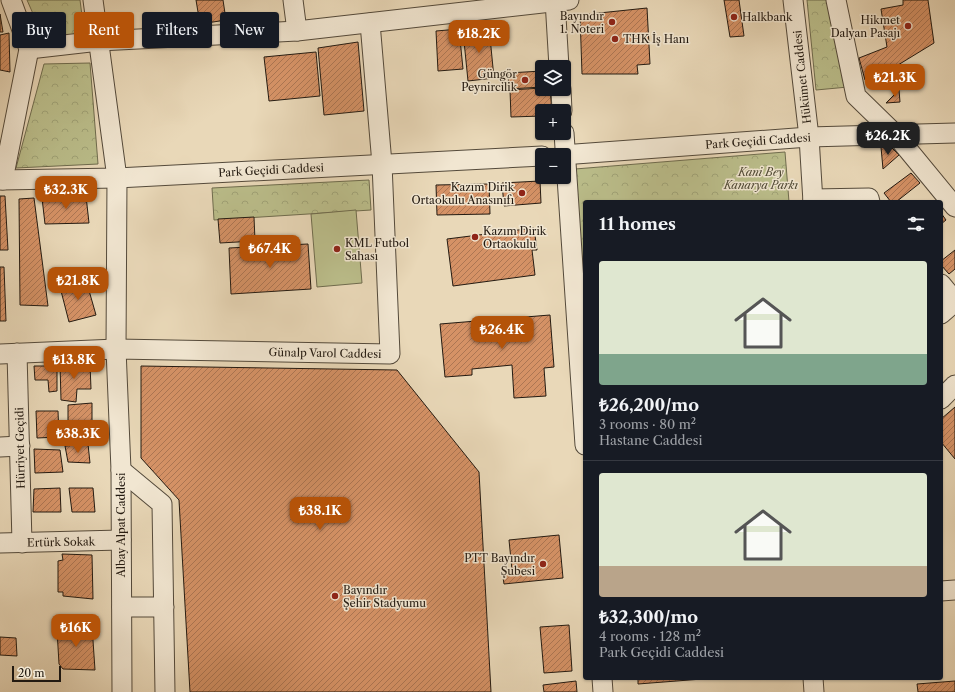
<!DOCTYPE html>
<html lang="en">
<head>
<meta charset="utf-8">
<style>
  :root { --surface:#171b24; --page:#20242c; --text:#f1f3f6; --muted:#9ea1a6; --line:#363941; --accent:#b45309 }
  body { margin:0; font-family:"Libre Caslon Text",serif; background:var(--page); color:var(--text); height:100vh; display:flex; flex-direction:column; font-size:15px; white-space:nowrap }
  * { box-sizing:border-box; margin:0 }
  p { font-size:13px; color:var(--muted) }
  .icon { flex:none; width:22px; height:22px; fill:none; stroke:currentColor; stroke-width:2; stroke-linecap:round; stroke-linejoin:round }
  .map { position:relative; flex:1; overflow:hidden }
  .panel { position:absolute; left:583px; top:200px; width:360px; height:480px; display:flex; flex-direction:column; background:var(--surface); border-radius:4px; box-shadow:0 1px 3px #0004 }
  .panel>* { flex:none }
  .guide { position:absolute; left:12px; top:12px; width:380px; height:36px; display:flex; gap:8px }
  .buttons { position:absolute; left:535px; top:60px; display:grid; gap:8px }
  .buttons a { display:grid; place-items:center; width:36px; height:36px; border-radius:4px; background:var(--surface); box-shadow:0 1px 3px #0004; font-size:20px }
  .scale { position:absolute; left:12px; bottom:10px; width:49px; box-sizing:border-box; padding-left:4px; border:2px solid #231a11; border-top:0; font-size:11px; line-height:14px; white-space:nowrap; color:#231a11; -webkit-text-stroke:3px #f1e6d1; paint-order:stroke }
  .price { position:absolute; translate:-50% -34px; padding:0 9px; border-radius:8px; background:var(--accent); color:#fff; font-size:13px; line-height:26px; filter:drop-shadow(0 1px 2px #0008) }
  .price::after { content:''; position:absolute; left:50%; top:24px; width:12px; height:9px; margin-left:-6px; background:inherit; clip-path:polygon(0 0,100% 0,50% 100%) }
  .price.selected { background:#222; color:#fff }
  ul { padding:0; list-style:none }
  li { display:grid; align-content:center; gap:8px; height:212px; padding:0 16px }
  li+li { border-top:1px solid var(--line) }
  li span { display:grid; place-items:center; height:124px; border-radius:4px; color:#555 }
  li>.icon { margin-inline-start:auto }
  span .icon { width:72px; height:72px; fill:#fffc; stroke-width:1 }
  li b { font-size:17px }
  h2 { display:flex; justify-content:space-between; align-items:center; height:48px; padding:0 16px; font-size:17px }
  .chip { padding:0 14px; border-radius:4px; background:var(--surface); box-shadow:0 1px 3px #0004; font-size:14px; line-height:36px }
  .chip.selected { background:var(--accent); color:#fff }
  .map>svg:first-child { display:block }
  .forest { fill:url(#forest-crowns); stroke:#6f6c4e }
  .pitch { fill:#bbbe8b; stroke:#6f6c4e }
  .building { fill:url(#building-hatch); stroke:#231a11 }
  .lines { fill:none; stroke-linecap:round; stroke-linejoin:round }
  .minor-casing { stroke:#544a3b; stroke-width:21 }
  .minor { stroke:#f1e6d1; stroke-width:19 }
  .poi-dot { fill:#8f2418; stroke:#f1e6d1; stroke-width:1.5 }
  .labels { text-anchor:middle; stroke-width:3; stroke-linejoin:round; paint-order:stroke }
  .poi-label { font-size:11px; fill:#231a11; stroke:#f1e6d1; text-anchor:end }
  .street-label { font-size:11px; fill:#231a11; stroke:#f1e6d1 }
  .park-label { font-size:11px; font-style:italic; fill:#514b36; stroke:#f1e6d1 }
</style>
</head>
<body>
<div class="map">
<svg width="955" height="692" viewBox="0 0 955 692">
  <defs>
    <pattern id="forest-crowns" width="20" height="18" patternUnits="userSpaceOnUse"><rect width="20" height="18" fill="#bbbe8b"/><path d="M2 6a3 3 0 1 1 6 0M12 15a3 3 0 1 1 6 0" fill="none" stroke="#a0a377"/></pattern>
    <pattern id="building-hatch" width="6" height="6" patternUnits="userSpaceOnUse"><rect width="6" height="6" fill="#d59266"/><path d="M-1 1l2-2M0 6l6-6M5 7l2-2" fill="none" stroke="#ac7653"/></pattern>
  </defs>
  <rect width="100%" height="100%" fill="#e9d8b8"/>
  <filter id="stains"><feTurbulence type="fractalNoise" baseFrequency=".005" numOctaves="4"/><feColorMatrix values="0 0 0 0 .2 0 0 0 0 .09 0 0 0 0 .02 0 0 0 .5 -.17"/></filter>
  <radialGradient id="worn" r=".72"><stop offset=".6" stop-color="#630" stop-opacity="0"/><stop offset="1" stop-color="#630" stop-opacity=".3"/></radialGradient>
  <g class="forest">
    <path d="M27,0h53l5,39 -40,2z"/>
    <path d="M807,0h25l16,87 -32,3z"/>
    <path d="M90,63l8,101 -82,4 28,-104z"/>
    <path d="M785,152l4,50h-204v64h-3l-7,-97z"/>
    <path d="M369,180l2,30 -157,10 -2,-32z"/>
  </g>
  <path class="pitch" d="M356,210l6,73 -45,4 -6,-73z"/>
  <g class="building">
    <path d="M196,0h27l3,20 -26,4z"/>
    <path d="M724,0h15l5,36 -14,1z"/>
    <path d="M903,0h25l6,43 -36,22 -33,15 -6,-22 28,-11 -6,-38 22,-4z"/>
    <path d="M647,8l3,56 -13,1 1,9h-56l-2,-59z"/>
    <path d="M0,14l3,18h-3z"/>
    <path d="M489,27l5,51 -26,3 -5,-50z"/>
    <path d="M459,29l4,40 -25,2 -2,-40z"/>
    <path d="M9,33l1,39 -10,-2v-35z"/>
    <path d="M358,42l6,69 -40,4 -6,-67z"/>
    <path d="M316,52l4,44 -51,5 -5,-44z"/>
    <path d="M542,71v16l-33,2 -1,-16z"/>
    <path d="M542,88v1h8l2,22h-10v5l-31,1 -1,-27z"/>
    <path d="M899,90l1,12 -14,1z"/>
    <path d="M890,146l9,9 -16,14 -2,-22z"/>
    <path d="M911,173l9,10 -24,19h-5l-7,-9z"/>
    <path d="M540,181l1,22 -37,3 -2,-23z"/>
    <path d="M489,184l1,30 -53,1 -1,-30z"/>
    <path d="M0,196h5l3,54h-8z"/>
    <path d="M86,196l3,27 -44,1 -3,-26z"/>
    <path d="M34,198l14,108 -28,-1 -1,-106z"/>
    <path d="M941,213l5,7 -5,4z"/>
    <path d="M254,217l1,24 -35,2 -2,-24z"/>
    <path d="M534,228l3,22h-5l3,25 -82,11 -6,-47z"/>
    <path d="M308,244l3,45 -80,5 -2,-46z"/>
    <path d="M955,250v19l-6,5 -8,-9v-4z"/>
    <path d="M0,267h4l2,54h-6z"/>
    <path d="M86,280l10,35 -27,7 -9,-35z"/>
    <path d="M550,315l4,52 -10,1 2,28 -32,2 -2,-33 -40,4v6l-27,2 -5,-53z"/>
    <path d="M60,364h30l1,25h-14l-1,13 -15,-2z"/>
    <path d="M34,366h23v25l-8,1 -1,-12h-13z"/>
    <path d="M141,366l256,4 82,102 12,220h-301l-11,-192 -38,-42z"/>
    <path d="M92,403v32l-10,2 -1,4 -13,-1v-35z"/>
    <path d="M955,407v52l-14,-17v-23z"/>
    <path d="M36,411h22l1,26 -22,1z"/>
    <path d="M88,444l2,19 -22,-1 -3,-16z"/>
    <path d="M34,449l26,1 3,22 -28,1z"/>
    <path d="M60,488l1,24h-28l1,-23z"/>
    <path d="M69,488h24l2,24h-23z"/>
    <path d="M559,535l4,43 -59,6 -2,-13 10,-1 -3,-30z"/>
    <path d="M62,554l30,1 1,44 -30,-3v-4h-5v-31l5,-1z"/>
    <path d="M569,625l3,46 -28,2 -4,-46z"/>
    <path d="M92,626l3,44 -32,-1 -4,-5 -2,-34 5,1 -1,-4z"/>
    <path d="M0,637l16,1 1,18 -17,-1z"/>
    <path d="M638,678h77l-77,6z"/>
    <path d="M576,681l1,11h-33l-1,-7z"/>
    <path d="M955,681v11h-37l-1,-8z"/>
  </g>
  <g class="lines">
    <defs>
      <g id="minor">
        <path d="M93,0l24,178 -1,171 5,121 1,222"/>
        <path d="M293,0l4,31"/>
        <path d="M555,0l4,67"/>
        <path d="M793,0l16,137 4,65"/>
        <path d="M836,0l20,96 39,38 60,73"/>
        <path d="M29,49l70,-8 198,-10 272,-31"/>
        <path d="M561,89l1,22"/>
        <path d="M564,133l21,312"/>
        <path d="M562,155l247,-18 146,-4"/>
        <path d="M0,180l117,-2 425,-22"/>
        <path d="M3,180l26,-131 -18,-49"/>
        <path d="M813,199l56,-1 1,4"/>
        <path d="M941,284l14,17"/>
        <path d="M941,314l14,-12"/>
        <path d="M17,353l5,190"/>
        <path d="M0,354l116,-5 274,5 -8,-190 -12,-141"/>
        <path d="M941,399l14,-14"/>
        <path d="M0,447l20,-1"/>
        <path d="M121,470l41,34 3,188"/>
        <path d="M0,543l121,-3"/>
        <path d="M941,591l14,-1"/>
        <path d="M122,607h42"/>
        <path d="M602,678l1,14"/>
        <path d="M813,678l1,14"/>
      </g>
    </defs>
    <use href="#minor" class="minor-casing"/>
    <use href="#minor" class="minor"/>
  </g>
  <g class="poi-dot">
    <circle cx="734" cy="17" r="4"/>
    <circle cx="612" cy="22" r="4"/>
    <circle cx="908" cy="26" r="4"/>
    <circle cx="615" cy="39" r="4"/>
    <circle cx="525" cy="80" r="4"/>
    <circle cx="522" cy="193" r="4"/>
    <circle cx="475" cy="237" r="4"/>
    <circle cx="337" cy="249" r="4"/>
    <circle cx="543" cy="564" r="4"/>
    <circle cx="335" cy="596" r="4"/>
  </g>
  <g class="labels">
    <g class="poi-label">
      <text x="604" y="20">Bayındır<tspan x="604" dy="13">1. Noteri</tspan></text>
      <text x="742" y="21" text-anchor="start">Halkbank</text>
      <text x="900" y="24">Hikmet<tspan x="900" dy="13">Dalyan Pasajı</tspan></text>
      <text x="623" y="43" text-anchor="start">THK İş Hanı</text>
      <text x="517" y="78">Güngör<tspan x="517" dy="13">Peynircilik</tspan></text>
      <text x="514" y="191">Kazım Dirik<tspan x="514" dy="13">Ortaokulu Anasınıfı</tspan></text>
      <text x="483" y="235" text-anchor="start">Kazım Dirik<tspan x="483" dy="13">Ortaokulu</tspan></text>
      <text x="345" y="247" text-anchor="start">KML Futbol<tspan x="345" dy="13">Sahası</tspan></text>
      <text x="535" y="562">PTT Bayındır<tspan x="535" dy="13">Şubesi</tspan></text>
      <text x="343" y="594" text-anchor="start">Bayındır<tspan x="343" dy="13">Şehir Stadyumu</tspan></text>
    </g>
    <g class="street-label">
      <text transform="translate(802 77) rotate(-96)" y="4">Hükümet Caddesi</text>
      <text transform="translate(758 141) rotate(-4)" y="4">Park Geçidi Caddesi</text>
      <text transform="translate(271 170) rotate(-3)" y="4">Park Geçidi Caddesi</text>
      <text transform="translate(325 353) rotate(1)" y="4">Günalp Varol Caddesi</text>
      <text transform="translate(20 448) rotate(-91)" y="4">Hürriyet Geçidi</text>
      <text transform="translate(121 525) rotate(-90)" y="4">Albay Alpat Caddesi</text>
      <text transform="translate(61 542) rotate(-1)" y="4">Ertürk Sokak</text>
    </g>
    <g class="park-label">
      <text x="761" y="176">Kani Bey<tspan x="761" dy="13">Kanarya Parkı</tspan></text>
    </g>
  </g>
  <rect width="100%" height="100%" filter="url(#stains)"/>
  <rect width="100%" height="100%" fill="url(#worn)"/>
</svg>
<div class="buttons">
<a><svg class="icon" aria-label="layers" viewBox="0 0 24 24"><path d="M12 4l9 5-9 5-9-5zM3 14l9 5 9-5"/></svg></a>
<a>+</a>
<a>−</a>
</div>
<div class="scale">20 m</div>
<b class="price" style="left:479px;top:54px">₺18.2K</b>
<b class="price" style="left:895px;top:98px">₺21.3K</b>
<b class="price selected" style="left:888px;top:156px">₺26.2K</b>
<b class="price" style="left:66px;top:210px">₺32.3K</b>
<b class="price" style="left:270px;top:269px">₺67.4K</b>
<b class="price" style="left:78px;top:301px">₺21.8K</b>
<b class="price" style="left:502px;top:350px">₺26.4K</b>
<b class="price" style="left:74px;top:380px">₺13.8K</b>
<b class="price" style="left:78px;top:454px">₺38.3K</b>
<b class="price" style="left:320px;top:531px">₺38.1K</b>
<b class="price" style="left:76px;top:648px">₺16K</b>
<div class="guide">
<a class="chip">Buy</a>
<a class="chip selected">Rent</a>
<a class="chip">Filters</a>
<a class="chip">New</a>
</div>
<section class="panel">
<h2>11 homes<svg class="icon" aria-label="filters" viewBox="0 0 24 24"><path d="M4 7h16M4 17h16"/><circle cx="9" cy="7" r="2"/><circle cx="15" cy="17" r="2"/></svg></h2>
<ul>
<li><span style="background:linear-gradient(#dfe7d0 75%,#7fa58c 0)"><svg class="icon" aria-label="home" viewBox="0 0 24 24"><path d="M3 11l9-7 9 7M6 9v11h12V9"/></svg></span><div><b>₺26,200/mo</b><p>3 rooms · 80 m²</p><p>Hastane Caddesi</p></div></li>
<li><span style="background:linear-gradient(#dfe7d0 75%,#b9a48a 0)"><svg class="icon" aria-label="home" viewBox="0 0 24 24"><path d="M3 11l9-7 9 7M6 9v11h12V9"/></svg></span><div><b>₺32,300/mo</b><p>4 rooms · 128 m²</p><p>Park Geçidi Caddesi</p></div></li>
</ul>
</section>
</div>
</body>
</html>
